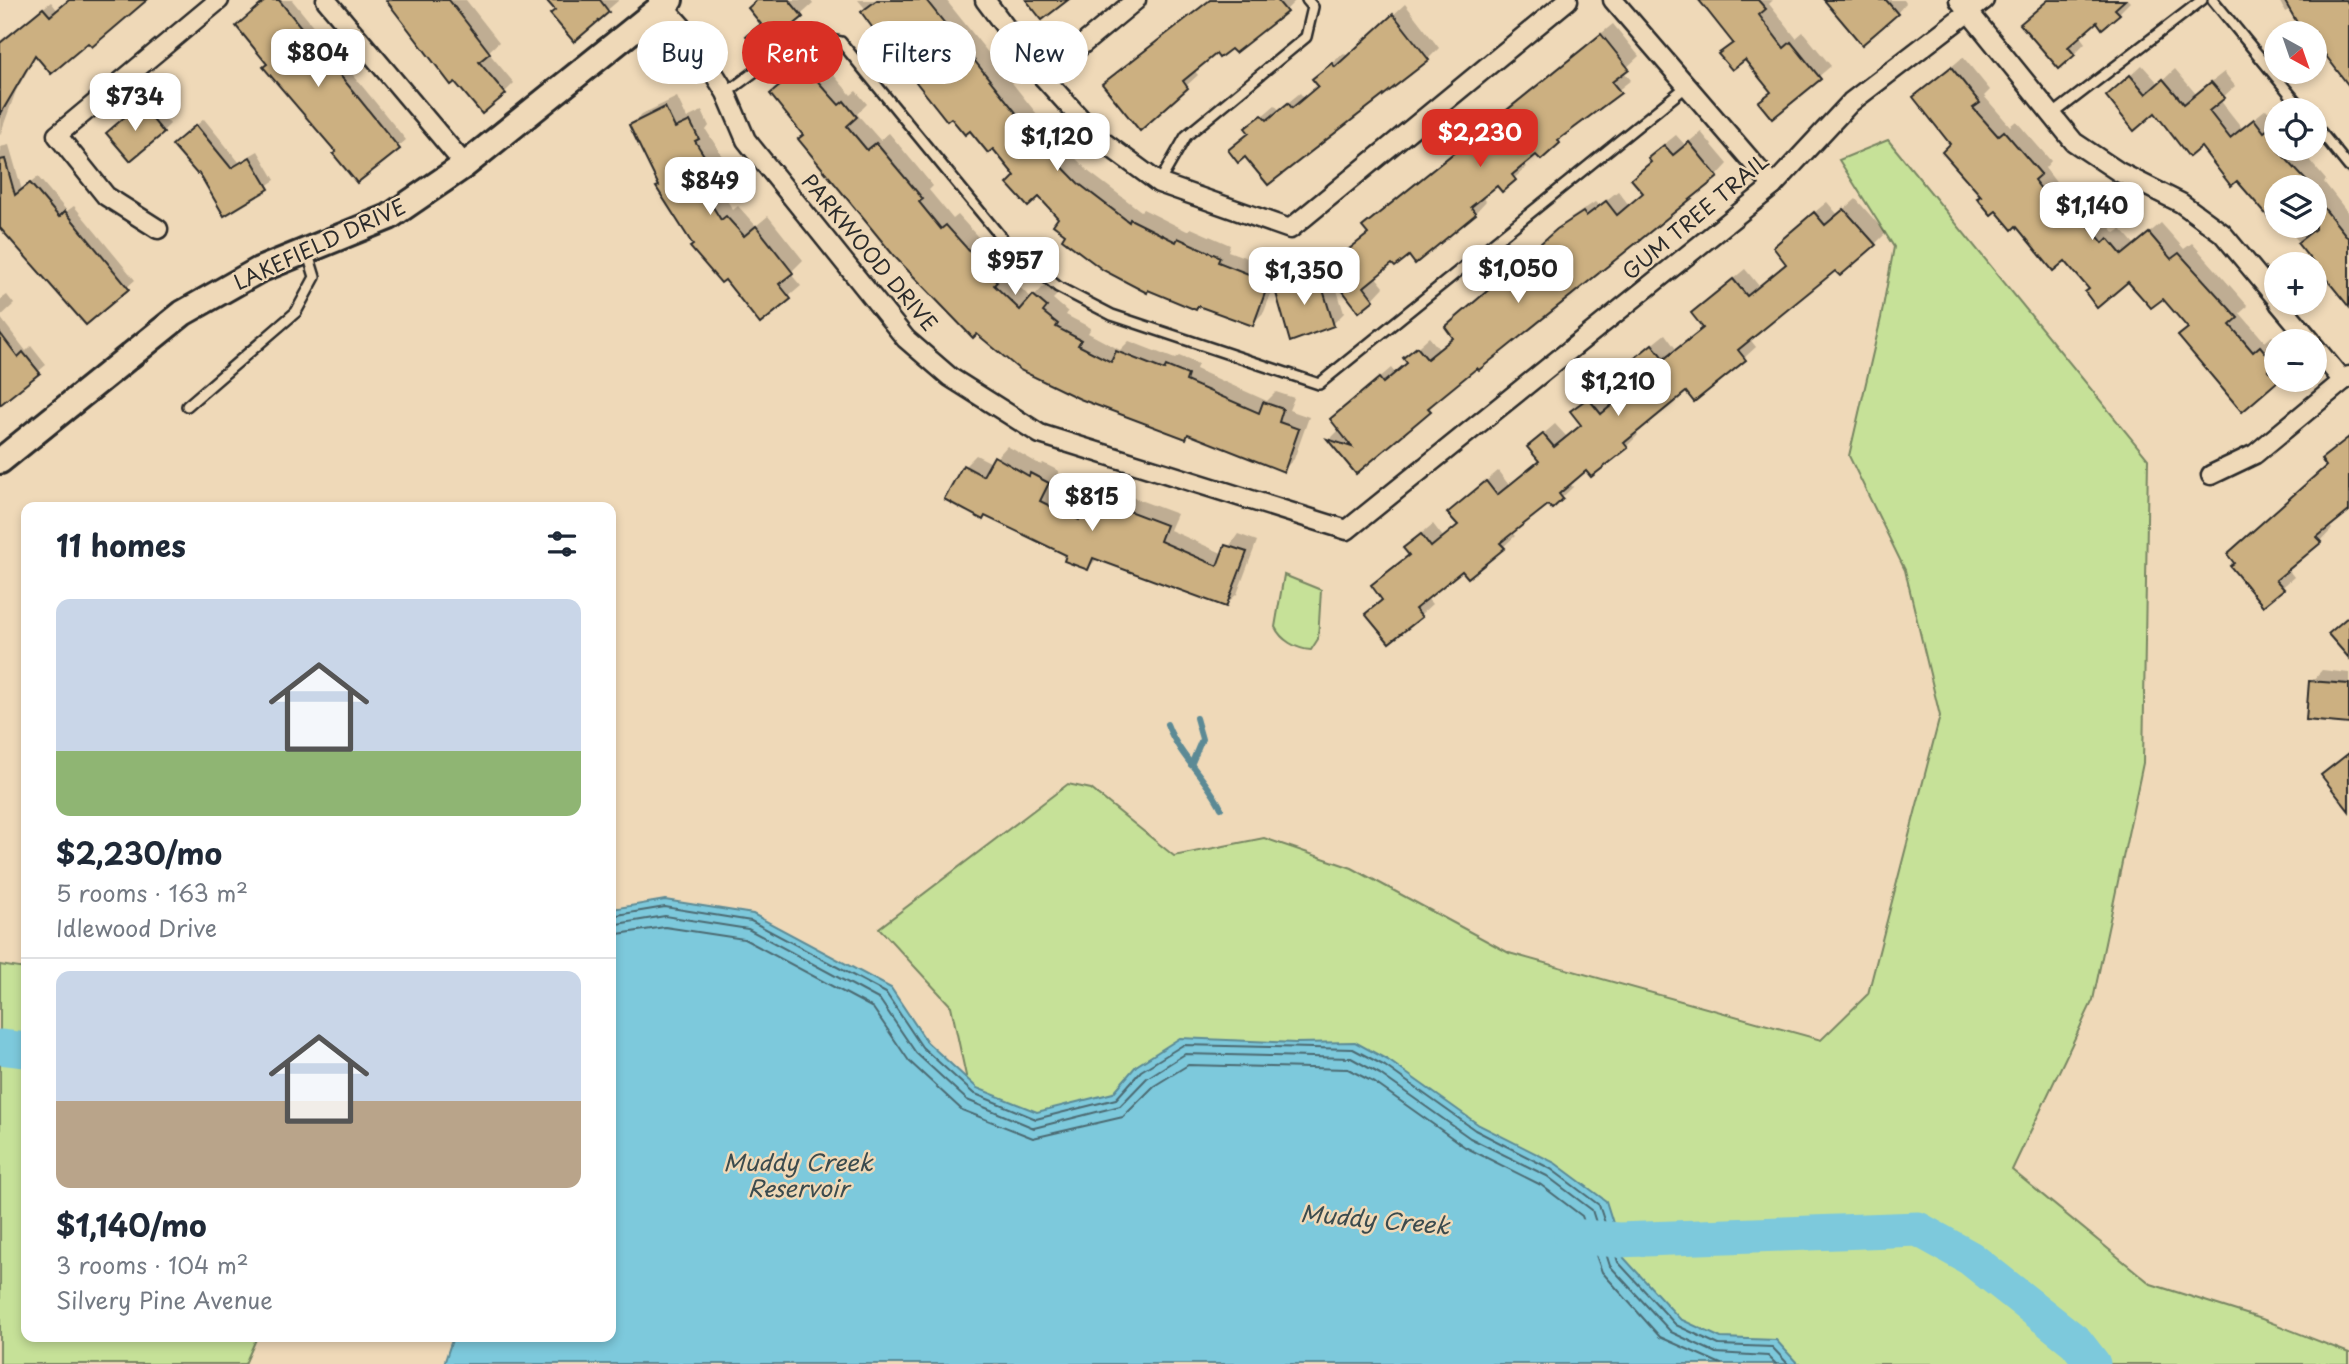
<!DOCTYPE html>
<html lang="en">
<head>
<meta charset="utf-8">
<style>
  :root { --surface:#fff; --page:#f6f6f7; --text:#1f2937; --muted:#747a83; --line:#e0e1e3; --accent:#d93025 }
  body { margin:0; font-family:"Playpen Sans",sans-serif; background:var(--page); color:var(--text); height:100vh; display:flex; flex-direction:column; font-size:26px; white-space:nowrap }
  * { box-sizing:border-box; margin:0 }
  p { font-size:23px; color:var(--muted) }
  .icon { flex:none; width:38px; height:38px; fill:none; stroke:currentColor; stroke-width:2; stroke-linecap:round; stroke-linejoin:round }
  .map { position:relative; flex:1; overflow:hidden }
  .sheet { position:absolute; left:21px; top:502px; width:595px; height:840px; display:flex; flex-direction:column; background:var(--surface); border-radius:14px; box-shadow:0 4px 10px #0003 }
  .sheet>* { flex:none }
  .top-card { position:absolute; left:637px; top:21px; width:665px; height:63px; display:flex; gap:14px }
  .needle { width:46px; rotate:140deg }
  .fabs { position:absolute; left:2264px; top:21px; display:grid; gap:14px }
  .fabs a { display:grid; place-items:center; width:63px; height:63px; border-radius:50%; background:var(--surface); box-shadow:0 4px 10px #0003; font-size:35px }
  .price { position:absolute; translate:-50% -60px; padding:0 16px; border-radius:14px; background:#fff; color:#222; font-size:23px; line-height:46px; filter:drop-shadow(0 2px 4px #0008) }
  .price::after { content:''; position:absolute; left:50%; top:42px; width:21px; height:16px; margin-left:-10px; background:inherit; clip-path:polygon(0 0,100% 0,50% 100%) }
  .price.selected { background:var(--accent); color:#fff }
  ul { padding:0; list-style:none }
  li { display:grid; align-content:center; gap:14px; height:371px; padding:0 35px }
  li+li { border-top:2px solid var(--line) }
  li span { display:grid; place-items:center; height:217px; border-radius:14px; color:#555 }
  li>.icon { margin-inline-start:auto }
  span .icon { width:126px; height:126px; fill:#fffc; stroke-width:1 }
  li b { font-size:30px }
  h2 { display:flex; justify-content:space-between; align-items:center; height:84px; padding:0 35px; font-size:30px }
  .pill { padding:0 24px; border-radius:32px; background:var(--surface); box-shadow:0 4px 10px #0003; font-size:24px; line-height:63px }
  .pill.selected { background:var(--accent); color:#fff }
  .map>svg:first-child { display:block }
  .green { fill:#c6e198; stroke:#788662; stroke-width:2 }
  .water { fill:#7dc9dc; stroke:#5c8a95; stroke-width:2 }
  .shadow { fill:#0003 }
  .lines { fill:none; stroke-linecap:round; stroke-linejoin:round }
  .shore { stroke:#4c6a72; stroke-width:2 }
  .stream { stroke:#5c8a95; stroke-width:6 }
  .river { stroke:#7dc9dc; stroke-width:35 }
  .building { fill:#ccb081; stroke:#2b2b2b; stroke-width:2 }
  .lane-casing { stroke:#2b2b2b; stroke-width:14 }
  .street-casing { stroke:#2b2b2b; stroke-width:23 }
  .secondary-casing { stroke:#2b2b2b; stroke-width:30 }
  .lane { stroke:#efd9b8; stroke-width:9 }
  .street { stroke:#efd9b8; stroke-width:18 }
  .secondary { stroke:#efd9b8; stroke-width:24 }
  .labels { text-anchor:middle; stroke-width:5; stroke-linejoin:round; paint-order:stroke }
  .street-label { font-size:21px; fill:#2b2b2b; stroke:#efd9b8 }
  .water-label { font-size:23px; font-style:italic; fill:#3b4b4e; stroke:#efd9b8 }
</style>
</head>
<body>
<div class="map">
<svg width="2349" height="1364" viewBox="0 0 2349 1364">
  <rect width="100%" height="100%" fill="#efd9b8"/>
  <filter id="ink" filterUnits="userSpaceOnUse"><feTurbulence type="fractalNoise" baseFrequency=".0143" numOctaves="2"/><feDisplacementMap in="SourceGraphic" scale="14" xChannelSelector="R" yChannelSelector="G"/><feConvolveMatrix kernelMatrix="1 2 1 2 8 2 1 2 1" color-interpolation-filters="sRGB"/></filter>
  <g filter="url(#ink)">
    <g class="green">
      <path d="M1888,140l260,319 -5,304 -50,237 -81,170 139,114 111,35 87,34v11h-1321l-77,-358 -72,-78 189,-144 23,5 83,67 90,-18 88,30 157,85 312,87 47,-46 72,-278 -35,-146 -56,-114 32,-138 13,-71 -55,-87z"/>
      <path d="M1284,575l37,15 -3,49 -7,11c-15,-1 -30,-10 -36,-23z"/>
      <path d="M0,965l26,4v368h231l-12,27h-245z"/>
    </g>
    <path class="water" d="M665,900l88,14 138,74 36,54 50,46 60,24 76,-19 23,-27 44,-28 115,5 60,-1 33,18 91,65 76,38 51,38 18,57 56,61 41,19 55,2 22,24h-1354l9,-27h158v-422l1,-6z"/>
    <g class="shadow">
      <path d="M71,0h77l-56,44 -3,-4 -52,14 -21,37 -16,44v-94l51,-39 7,9z"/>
      <path d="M267,0h25l114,140 -49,41 -88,-118z"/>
      <path d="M388,0h78l33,42 -11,10 26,31 -10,10z"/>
      <path d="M548,0h71l-45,39z"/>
      <path d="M758,0h52l3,4 -52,46 1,-27z"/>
      <path d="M858,0h88l110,138 33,34 52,39 2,-2 44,22 4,-3 39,17 -2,6 52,19 -16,42 -12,12 -184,-90 -7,-16 -142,-145z"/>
      <path d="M1210,0h86l-11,11 -54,35 -15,5 -22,19 4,5 -12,11 -82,-1z"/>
      <path d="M1697,0h76l-4,4 27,34 7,-6 28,34 -59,50 -11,-14 11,-11 -27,-34 -24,-3 13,-13z"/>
      <path d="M1825,0h79l2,3 -9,10z"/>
      <path d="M2049,0h79l2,2 -11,11 -22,6 -18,16 6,8 -11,11 -41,-41z"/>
      <path d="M2279,0h70v83l-34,-50h-10l-14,-24 -6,3z"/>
      <path d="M1405,4l34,44 -11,11 -182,96 -16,-5 20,-18 -2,-4 27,-23 4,5 21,-17 4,5 15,-13 -5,-6 12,-11 18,-15 4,4z"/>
      <path d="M1613,24l26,32 -16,15 8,9 -62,49 -10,13 -22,10 -14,11 4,4 -25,22 -5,-5 -15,12 4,5 -11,12 -83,49 -17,14 9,11 -11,12 -40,-22 11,36 -11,11 -57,-37 11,-12 42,-12 1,3 39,-33 7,-17z"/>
      <path d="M817,56l34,39 5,-4 11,13 -10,10 23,26 9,-7 44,53 -4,4 24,29 5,-4 49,54 -3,3 28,27 13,-14 12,10 -4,4 15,13 -2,3 25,13 -3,5 32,17 9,-9 46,18 4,-3 19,8 -2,5 71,32 9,-9 18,6 -5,12 20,7 -15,42 -11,11 -94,-37 -4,4 -50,-20 -2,2 -112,-50 -44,-37 -4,4 -32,-31 -82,-93 -87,-118z"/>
      <path d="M1963,57l27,33 -6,6 26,30 6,-5 35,40 -6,7 23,30 16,-13 12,14 -5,5 24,29 6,-4 14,16 26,-22 23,26 8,-6 56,63 -8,7 25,29 7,-6 5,6v38l-35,30 -53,-83 -26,-31 -35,-17 -37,10 -26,-31 -82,-63 -31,-51 -37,-46z"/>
      <path d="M2142,65l17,19 16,-15 21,25 28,-22 11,14 -15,14 22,28 24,-19 11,12v28h23l26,31 -2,2 25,32v90l-63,-78h29v-39h-38l-39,-9 -36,-33 -82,-60z"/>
      <path d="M677,97l10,21 15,-7 7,15 -3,4 21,33 -15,14 21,33 5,-4 18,20 12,-10 35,44 -13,13 11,13 -41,35 -65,-76 -64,-120 11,-11z"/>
      <path d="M148,98l22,26 -7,7 -48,-5z"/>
      <path d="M204,119l35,43 19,-11 17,29 -50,33 -43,-76z"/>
      <path d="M1701,132l27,32 -11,12 -278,221 -10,13 -73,62 -26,-33 10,-10 4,-21 47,-40 4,5 13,-11 -3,-4 24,-21 10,12 16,-12 3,-21 54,-45 3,5 17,-13 7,-17 32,-28 24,-16 4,4 19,-15 11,14 15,-13 9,-31 8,-14 15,-12 9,10z"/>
      <path d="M9,145l13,45 16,-13 29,34 7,-5 61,74 -48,43 -87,-99v-77z"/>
      <path d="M1856,199l30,34 -11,11 -39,24 -87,70 7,9 -12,11 -57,32 -52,42 3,3 -11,11 -36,29 -5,-6 -16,14 3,4 -21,20 -4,-5 -37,30 4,4 -12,11 -41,21 -36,29 6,7 -12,11 -53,-1 17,-16 1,-24 25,-20 7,-17 16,-13 10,13 16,-13 2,-22 37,-31 11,14 31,-25 1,-24 14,-12 12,13 16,-13 -10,-13 27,-23 13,16 12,-10 25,-48 15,-12 11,15 29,-23 -12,-13 12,-11 40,-33 14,17 28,-24 -1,-26 41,-34 11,13z"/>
      <path d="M7,295l7,9 -14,13 26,34 5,-5 15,19 -46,38v-103z"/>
      <path d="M2349,436v73l-21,16 4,4 -11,12 -34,27 7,9 -31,27 65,-139 -5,-6z"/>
      <path d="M1007,446l34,19 2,-2 16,8 -9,18 39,19 6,-5 13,5 13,-15 56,21 -7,16 54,24 14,-20 19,7 -20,53 -12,11 -127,-47 -10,10 -20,-14 -121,-56 18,-32 11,-11 16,8z"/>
      <path d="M2322,670l27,3v49l-38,-40z"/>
    </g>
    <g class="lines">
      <g class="shore">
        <path d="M611,916l54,-9 86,14 135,72 36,54 51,46 63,26 80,-20 25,-28 42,-26 170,4 32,17 90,64 76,39 48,36 19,57 58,63 43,20 53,2 16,17"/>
        <path d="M611,925l54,-9 83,13 132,71 36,53 51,47 67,28 86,-22 27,-28 38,-24 166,4 29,16 90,64 77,38 45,34 18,56 61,66 45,21 52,3 8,8"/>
        <path d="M611,935l54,-8 79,12 129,69 36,53 53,49 71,28 90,-21 31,-31 34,-21 160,4 27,14 90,64 76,38 41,31 20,56 58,65 61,27"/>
      </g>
      <g class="stream">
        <path d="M1167,724c12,32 40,55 54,84"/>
        <path d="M1191,765l11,-26 -6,-21"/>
      </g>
      <g class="river">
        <path d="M0,1047l26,3"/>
        <path d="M1571,1236l47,4 300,-11 52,29 106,84 17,22"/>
      </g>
    </g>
    <g class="building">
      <path d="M69,0h78l-55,47 -4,-4 -37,31 -16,-19 -35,60v-72l43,-35 7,8z"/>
      <path d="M266,0h13l121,149 -43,34 -24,-29 3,-2 -73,-85 4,-3 -31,-38z"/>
      <path d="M386,0h63l41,53 -11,9 27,32 -24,20 -27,-32 -4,3z"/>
      <path d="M546,0h54l9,12 -35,30 -24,-28 5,-4z"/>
      <path d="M757,0h32l14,17 -43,36 -14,-17 15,-12 -13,-16z"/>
      <path d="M877,0h49l119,149 33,34 51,39 1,-3 46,23 2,-4 42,19 -2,5 51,20 -16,44 -55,-20 -2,4 -48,-20 -1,3 -44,-23 -41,-31 3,-5 -12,-9 5,-7 -19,-21 -11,10 -21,-23 8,-8 -22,-27 -5,4 -18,-22 -5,4 -14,-17 -4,3 -35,-44 5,-4 -21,-24 -5,4 -11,-15 -19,-26z"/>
      <path d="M1026,0h42l-26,20z"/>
      <path d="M1210,0h67l10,12 -52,41 -4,-4 -12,9 -3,-4 -33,27 5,7 -48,43 -38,-47z"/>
      <path d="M1699,0h59l8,9 -7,6 25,33 7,-6 30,37 -49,40 -14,-17 13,-10 -26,-32 -13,10 -14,-16 15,-11z"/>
      <path d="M1824,0h62l12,14 -36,31z"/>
      <path d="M2048,0h77l-10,9 5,5 -18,15 -5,-7 -29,25 7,8 -16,14 -39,-45z"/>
      <path d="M2284,0h62l3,5v81l-26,-34 -8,4v-23h-12z"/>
      <path d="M1393,14l36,46 -161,125 -23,-28 -7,6 -10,-13 21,-17 -4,-5 17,-13 5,5 21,-17 4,5 26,-22 -6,-7 20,-16 3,4z"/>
      <path d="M1601,34l28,35 -17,13 9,11 -63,47 2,3 -19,17 -5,-5 -24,20 4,5 -14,12 -5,-6 -26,21 5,7 -61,50 -6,-8 -14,11 -3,-3 -28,23 10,13 -15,12 -34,-44 43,-34 -6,-7z"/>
      <path d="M804,66l35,39 5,-4 13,16 -10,9 20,24 9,-7 47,56 -4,3 22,27 5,-4 51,57 -3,3 26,25 13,-15 14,12 -4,5 15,12 -2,3 25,13 -3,5 33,17 5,-11 48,19 2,-4 22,9 -2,6 73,32 4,-11 20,7 -4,13 20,7 -15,43 -96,-38 -2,5 -106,-40 -60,-29 -43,-36 -4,4 -79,-82 -96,-117 5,-4 -33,-41z"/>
      <path d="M1951,67l29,36 -7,5 25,28 6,-5 37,43 -7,6 22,28 16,-13 14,17 -5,4 22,27 5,-5 14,17 27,-22 22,26 8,-6 59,65 -8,7 23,27 7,-6 15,18 -7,6 10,11 -36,31 -64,-76 10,-8 -25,-29 -12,9 -23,-26 -31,26 -12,-16 4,-3 -24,-28 -12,10 -37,-45 -4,4 -16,-19 -5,4 -14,-17 4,-2 -39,-44 8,-8 -37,-47z"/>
      <path d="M2130,75l16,19 17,-15 21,25 27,-22 14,16 -16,13 21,27 24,-19 10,13 13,-10v27l35,38h-35v40l-40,-46 -6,5 -30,-39 -12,10 -34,-44 -21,18 -28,-35z"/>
      <path d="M140,104l24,29 -34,28 -24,-28z"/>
      <path d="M665,107l10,21 15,-7 9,18 -4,2 22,35 -17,10 21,34 5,-4 18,20 12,-10 37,47 -14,11 12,15 -31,25 -35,-44 -4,3 -31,-36 3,-2 -37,-58 3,-1 -30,-61z"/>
      <path d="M196,125l35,43 19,-11 19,32 -45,27 -25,-43 -2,1 -25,-29z"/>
      <path d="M1689,142l29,35 -239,193 -2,-2 -49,40 3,3 -75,63 -29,-35 25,8 -22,-28 49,-41 4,5 24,-20 -4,-5 14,-11 10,12 26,-21 -8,-11 54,-46 4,5 28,-22 -6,-7 32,-28 26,-17 3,4 20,-15 11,14 26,-22 -12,-14 20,-17 -3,-4 16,-13 9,10z"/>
      <path d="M5,159l10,36 15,-12 29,34 6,-6 64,78 -43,36 -86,-97v-68z"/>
      <path d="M2315,197l34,42v68l-52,-64 18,-14z"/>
      <path d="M1844,209l32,36 -36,31 -5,-5 -97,79 8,10 -52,42 -8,-10 -62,51 4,5 -37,29 -5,-6 -27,23 4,5 -11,10 -4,-4 -48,38 5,5 -37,30 -6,-7 -47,38 7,8 -33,26 -24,-29 17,-14 -11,-15 38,-30 -6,-7 18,-14 10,13 27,-22 -11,-12 39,-32 11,14 42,-34 -12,-14 16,-13 11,13 27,-22 -11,-14 18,-13 13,16 23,-19 -13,-16 25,-22 16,-13 12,15 39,-31 -12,-15 42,-34 14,17 39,-32 -13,-17 41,-35 11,13z"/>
      <path d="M1318,273l16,53 -44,16 -16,-56z"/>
      <path d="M0,333l18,24 5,-5 17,21 -40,32z"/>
      <path d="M2349,437v74l-32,26 5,5 -46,38 8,9 -21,17 -33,-40 4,-3 -7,-9 99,-88 -5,-7z"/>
      <path d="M994,456l35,20 1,-3 19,10 -9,18 39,19 3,-7 19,8 7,-18 58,22 -6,16 57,25 8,-21 22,7 -21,55 -133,-49 -5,12 -24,-9 2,-6 -81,-39 -2,4 -39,-21 19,-34 20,11z"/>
      <path d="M2349,616v42l-21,-24z"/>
      <path d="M2309,681l40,3v40l-43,-4z"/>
      <path d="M2349,753v58l-28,-36z"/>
    </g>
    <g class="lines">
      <defs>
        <g id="lane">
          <path d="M2213,0l90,110"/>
          <path d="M726,93l78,-58 37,7 169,206 48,39 54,28 207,69 368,-298"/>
          <path d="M2052,115l150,-115"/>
          <path d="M2315,125l34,42"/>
          <path d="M1159,183l27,-47 120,-99 7,-30 -6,-7"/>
          <path d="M187,406l109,-94 19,-35 -8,-26"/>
        </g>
        <g id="street">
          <path d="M326,0l139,165"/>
          <path d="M658,0l34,38 34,55 20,47 160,199 44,38 90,57 307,96 426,-344 78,-84 133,-102"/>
          <path d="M985,0l58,77 55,61 61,45 131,46 278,-229"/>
          <path d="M1613,0l160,186"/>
          <path d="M1959,0l115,142 45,30 62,31 41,30 55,66"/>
          <path d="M1043,77l93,-77"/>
          <path d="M158,229l-52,-33 -49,-61 162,-135"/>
          <path d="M2279,303l32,38"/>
          <path d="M2315,347l28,34"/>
          <path d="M2211,475l44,-21 94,-78"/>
        </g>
        <path id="secondary" d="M0,461l183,-148 76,-43 130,-53 76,-52 205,-165"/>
      </defs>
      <use href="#lane" class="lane-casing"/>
      <use href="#street" class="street-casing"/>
      <use href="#secondary" class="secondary-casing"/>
      <use href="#lane" class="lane"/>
      <use href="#street" class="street"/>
      <use href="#secondary" class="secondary"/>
    </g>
  </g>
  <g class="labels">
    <g class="street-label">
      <text transform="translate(1696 217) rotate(-40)" y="7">GUM TREE TRAIL</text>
      <text transform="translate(320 245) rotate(-25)" y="7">LAKEFIELD DRIVE</text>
      <text transform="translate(869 253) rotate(50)" y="7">PARKWOOD DRIVE</text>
    </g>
    <g class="water-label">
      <text x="798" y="1171">Muddy Creek<tspan x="798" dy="26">Reservoir</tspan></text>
      <text transform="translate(1375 1220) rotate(5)" y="8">Muddy Creek</text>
    </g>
  </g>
</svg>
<div class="fabs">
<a><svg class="needle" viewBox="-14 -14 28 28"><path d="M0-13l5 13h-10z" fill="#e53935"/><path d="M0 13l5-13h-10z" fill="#747a83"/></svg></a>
<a><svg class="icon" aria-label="locate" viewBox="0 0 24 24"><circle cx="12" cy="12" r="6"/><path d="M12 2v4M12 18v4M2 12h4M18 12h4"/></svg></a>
<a><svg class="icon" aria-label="layers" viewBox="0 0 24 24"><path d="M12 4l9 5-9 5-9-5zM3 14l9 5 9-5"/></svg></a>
<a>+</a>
<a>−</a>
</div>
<b class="price" style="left:318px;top:89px">$804</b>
<b class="price" style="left:135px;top:133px">$734</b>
<b class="price selected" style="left:1480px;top:169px">$2,230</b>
<b class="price" style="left:1057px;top:173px">$1,120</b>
<b class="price" style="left:710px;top:217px">$849</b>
<b class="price" style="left:2092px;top:242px">$1,140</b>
<b class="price" style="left:1015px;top:297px">$957</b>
<b class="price" style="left:1518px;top:305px">$1,050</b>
<b class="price" style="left:1304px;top:307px">$1,350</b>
<b class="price" style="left:1618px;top:418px">$1,210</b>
<b class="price" style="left:1092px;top:533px">$815</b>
<div class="top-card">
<a class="pill">Buy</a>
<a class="pill selected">Rent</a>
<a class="pill">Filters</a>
<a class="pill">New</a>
</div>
<section class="sheet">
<h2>11 homes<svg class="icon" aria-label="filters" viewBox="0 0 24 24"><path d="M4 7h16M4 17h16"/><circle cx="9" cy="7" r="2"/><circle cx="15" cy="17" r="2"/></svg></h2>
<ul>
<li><span style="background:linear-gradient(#c9d6e8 70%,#8fb573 0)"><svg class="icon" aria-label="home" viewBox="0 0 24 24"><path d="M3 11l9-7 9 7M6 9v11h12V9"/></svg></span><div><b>$2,230/mo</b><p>5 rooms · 163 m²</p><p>Idlewood Drive</p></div></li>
<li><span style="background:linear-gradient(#c9d6e8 60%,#b9a48a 0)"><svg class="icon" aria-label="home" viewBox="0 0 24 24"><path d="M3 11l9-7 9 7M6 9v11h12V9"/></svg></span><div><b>$1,140/mo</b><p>3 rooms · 104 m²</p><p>Silvery Pine Avenue</p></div></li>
</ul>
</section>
</div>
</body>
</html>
